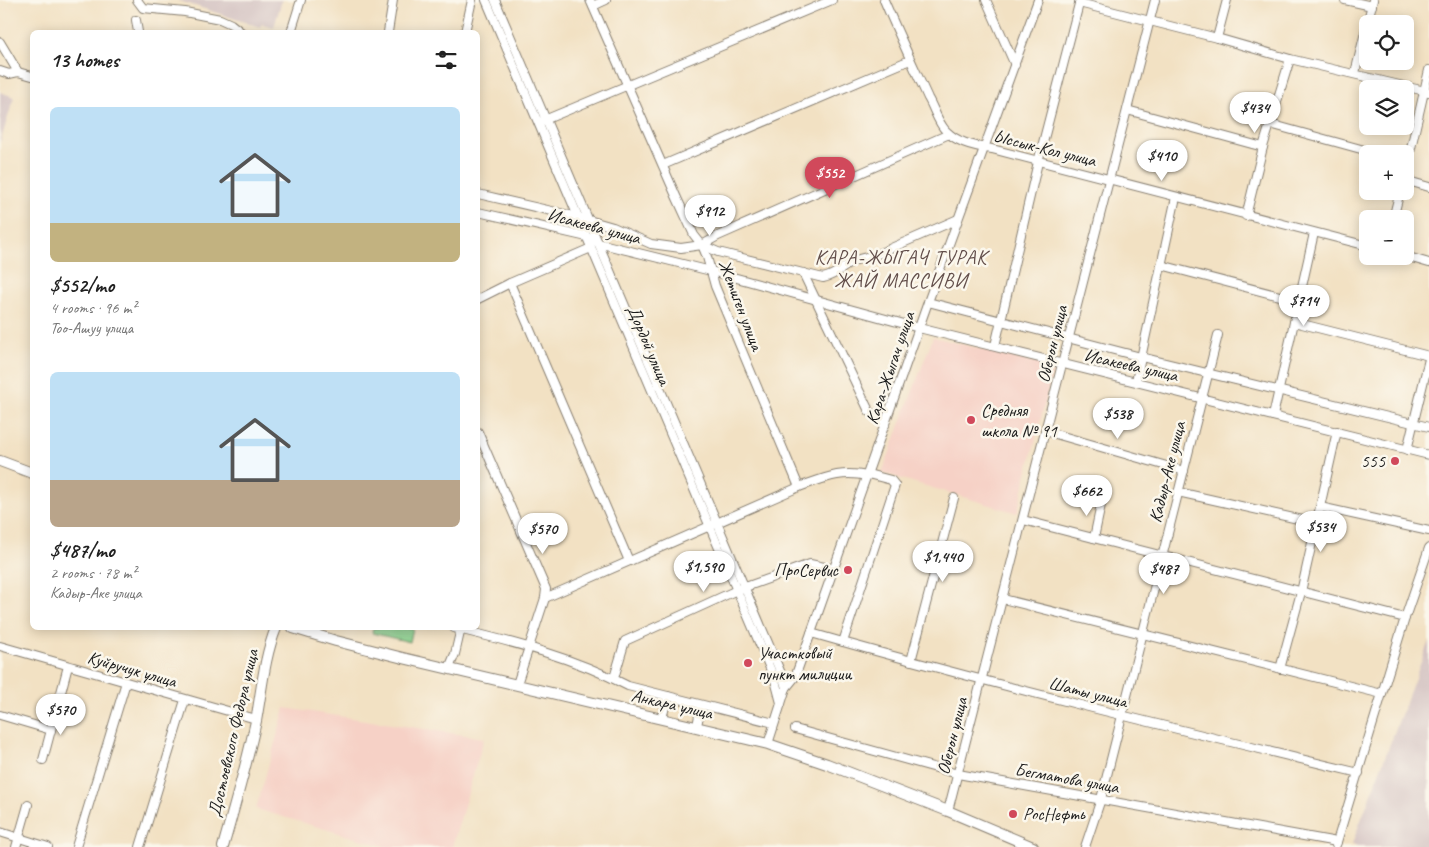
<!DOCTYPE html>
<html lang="en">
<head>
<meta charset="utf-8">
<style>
  :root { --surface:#fff; --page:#f2f2f2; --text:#222; --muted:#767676; --accent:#d1495b }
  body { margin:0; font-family:Caveat,sans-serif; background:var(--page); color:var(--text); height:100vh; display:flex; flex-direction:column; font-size:19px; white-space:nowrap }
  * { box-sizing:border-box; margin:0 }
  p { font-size:16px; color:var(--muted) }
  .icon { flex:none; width:28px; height:28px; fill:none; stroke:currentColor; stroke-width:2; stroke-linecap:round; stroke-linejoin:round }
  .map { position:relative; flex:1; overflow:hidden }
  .drawer { position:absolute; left:30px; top:30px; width:450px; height:600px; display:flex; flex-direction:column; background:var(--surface); border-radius:8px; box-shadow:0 2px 12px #0003 }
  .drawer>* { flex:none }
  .tools { position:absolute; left:1359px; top:15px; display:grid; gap:10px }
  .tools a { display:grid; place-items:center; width:55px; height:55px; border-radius:8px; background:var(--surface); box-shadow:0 2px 12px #0003; font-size:25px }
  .price { position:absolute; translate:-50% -42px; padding:0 11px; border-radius:18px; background:#fff; color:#222; font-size:16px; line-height:32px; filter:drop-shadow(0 1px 2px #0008) }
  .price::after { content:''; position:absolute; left:50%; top:30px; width:15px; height:11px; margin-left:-8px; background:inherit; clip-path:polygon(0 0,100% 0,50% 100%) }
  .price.selected { background:var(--accent); color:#fff }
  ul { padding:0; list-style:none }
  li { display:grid; align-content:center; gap:10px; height:265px; padding:0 20px }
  li span { display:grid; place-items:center; height:155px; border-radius:8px; color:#555 }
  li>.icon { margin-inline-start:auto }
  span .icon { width:90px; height:90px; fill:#fffc; stroke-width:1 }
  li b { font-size:21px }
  h2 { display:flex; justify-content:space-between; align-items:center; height:60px; padding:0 20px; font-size:21px }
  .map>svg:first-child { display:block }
  .built { fill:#f6d1c6 }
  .industrial { fill:#d1bfbf }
  .green { fill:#83cb87; stroke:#507452 }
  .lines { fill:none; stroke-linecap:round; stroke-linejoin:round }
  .minor-casing { stroke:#877e70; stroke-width:10 }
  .major-casing { stroke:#877e70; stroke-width:12 }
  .minor { stroke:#fff; stroke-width:8 }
  .major { stroke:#fff; stroke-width:10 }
  .poi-dot { fill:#d1495b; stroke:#fbf7ec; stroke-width:2 }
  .labels { text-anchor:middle; stroke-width:5; stroke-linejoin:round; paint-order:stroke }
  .street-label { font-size:18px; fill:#1c1c1c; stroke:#fbf7ec }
  .poi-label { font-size:18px; fill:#1c1c1c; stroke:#fbf7ec; text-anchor:start }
  .quarter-label { font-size:20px; letter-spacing:1px; fill:#624e4a; stroke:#fbf7ec }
</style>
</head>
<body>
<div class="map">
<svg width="1429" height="847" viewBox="0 0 1429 847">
  <rect width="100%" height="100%" fill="#fbf7ec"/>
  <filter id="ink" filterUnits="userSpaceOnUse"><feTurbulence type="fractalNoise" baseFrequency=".02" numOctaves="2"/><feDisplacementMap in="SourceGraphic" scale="10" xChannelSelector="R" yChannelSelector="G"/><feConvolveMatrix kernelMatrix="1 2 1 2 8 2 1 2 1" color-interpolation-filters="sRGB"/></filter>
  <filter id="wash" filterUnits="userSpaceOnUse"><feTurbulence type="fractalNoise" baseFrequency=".0096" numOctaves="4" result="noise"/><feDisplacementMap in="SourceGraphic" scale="20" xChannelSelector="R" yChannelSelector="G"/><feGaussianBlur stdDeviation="1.12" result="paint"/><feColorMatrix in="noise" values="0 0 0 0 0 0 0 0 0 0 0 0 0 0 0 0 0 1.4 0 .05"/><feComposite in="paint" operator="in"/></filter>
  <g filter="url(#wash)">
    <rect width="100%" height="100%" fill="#f2e1c3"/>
    <g class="built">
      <path d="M933,337l121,30 -37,146 -135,-40z"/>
      <path d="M285,708l199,30 -32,109h-65l-131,-38z"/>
    </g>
    <g class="industrial">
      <path d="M177,0h105l-8,27 -12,-3 -2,3z"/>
      <path d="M0,92l14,5 -14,46z"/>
      <path d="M1429,641v206h-69l-8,-3z"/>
    </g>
    <path class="green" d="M373,628h40l-3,14 -38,-9z"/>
  </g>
  <g filter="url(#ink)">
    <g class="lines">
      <defs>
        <g id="minor">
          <path d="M137,0l6,8 42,4 35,7 11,5 10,8"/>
          <path d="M486,0l289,680 6,23"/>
          <path d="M495,0l288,678 3,10"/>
          <path d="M590,0l86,196 18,39 8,10 5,12 8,29 84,201"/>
          <path d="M884,0c14,33 29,65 44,98 6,10 10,25 18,33 11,12 31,16 46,18l376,97"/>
          <path d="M986,0l29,65"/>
          <path d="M1345,0l27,6"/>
          <path d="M1079,3l138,35 73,21 139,33"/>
          <path d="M593,6l13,-6"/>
          <path d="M136,20l2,12"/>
          <path d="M291,32l10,-32"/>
          <path d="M388,32l5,-32"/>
          <path d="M465,32l7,-32"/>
          <path d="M1217,38l10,-38"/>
          <path d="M0,42l18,30"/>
          <path d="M0,71l9,3 9,-2 14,4"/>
          <path d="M1355,73l18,-73"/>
          <path d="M1127,110l136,37"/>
          <path d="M542,121l290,-121"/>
          <path d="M1270,124l109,30"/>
          <path d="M663,165l247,-105"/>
          <path d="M1405,174l24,-104"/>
          <path d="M1405,180l24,7"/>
          <path d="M478,194l100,23 35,10 38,17 30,4 21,-3 16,7 105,26c14,-3 18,-10 29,-16 7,-4 14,-5 21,-6l85,-37"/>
          <path d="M478,212l109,25 11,6 113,28 208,57 510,127"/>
          <path d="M1246,216l17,-69 27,-88"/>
          <path d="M1393,219l7,-28"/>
          <path d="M702,245l16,-9 231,-102"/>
          <path d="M1405,256l24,7"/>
          <path d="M1161,265l138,36"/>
          <path d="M803,273l66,138 16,14"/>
          <path d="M510,283l119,278"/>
          <path d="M478,299l32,-16 81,-35"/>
          <path d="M928,302l213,55 288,70"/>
          <path d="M1294,322l135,34"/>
          <path d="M995,346l43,-184 42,-162"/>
          <path d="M1136,381l40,-184"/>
          <path d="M1273,416l41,-183"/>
          <path d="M1045,431l139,40"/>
          <path d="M478,432l68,157 -1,9 -28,86"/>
          <path d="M1407,450l22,-91"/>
          <path d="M1178,492l138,31"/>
          <path d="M1320,507l109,24"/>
          <path d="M1023,520l382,98"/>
          <path d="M1094,538l8,-38"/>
          <path d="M545,598l254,-111c26,-9 41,-17 68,-11"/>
          <path d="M1003,599l379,95"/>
          <path d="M454,628c59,14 121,30 174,58l146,37"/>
          <path d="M811,633c182,52 365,96 548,140"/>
          <path d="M843,642l52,-157 -4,-5 -23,-6"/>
          <path d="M0,646l256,73"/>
          <path d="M911,661l43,-163"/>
          <path d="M449,668l6,-14 6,-26"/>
          <path d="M1280,669l21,-77 36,-161"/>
          <path d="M614,678l11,-37 112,-51 73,-26 24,5"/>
          <path d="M0,715l51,15 17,-64"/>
          <path d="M662,718l6,-22"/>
          <path d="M697,726l4,-21"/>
          <path d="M795,729l163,45 379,68"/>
          <path d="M768,744l18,-56 9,-11 16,-44 117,-331 110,-302"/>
          <path d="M43,760l8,-30"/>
          <path d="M948,811l207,-811"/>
          <path d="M0,832l48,15"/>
          <path d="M1336,845l69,-227 24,-70"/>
          <path d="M16,847l12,-42"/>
          <path d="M76,847l50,-165"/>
          <path d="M140,847l45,-147"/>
          <path d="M1085,847l16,-48 117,-464"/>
        </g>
        <g id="major">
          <path d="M0,461l32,12"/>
          <path d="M293,628l43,13 67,17 365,86 59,20 121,47 85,36"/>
          <path d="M223,847c12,-42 24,-84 33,-126 6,-32 8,-63 20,-93"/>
        </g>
      </defs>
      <use href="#minor" class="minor-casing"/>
      <use href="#major" class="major-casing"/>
      <use href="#minor" class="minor"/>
      <use href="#major" class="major"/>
    </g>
  </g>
  <g class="poi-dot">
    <circle cx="971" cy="420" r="5"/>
    <circle cx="1395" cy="461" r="5"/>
    <circle cx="848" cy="570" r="5"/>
    <circle cx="748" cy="663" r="5"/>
    <circle cx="1013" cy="814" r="5"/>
  </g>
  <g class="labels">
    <g class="street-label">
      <text transform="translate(1045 148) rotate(14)" y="6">Ыссык-Кол улица</text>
      <text transform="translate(594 226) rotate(15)" y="6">Исакеева улица</text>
      <text transform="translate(741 305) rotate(69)" y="6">Жетиген улица</text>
      <text transform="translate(1052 344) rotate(-76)" y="6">Оберон улица</text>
      <text transform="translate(649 345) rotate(67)" y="6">Дордой улица</text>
      <text transform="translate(1131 365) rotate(13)" y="6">Исакеева улица</text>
      <text transform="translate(890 368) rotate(-71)" y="6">Кара-Жыгач улица</text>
      <text transform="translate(1167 472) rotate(-76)" y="6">Кадыр-Аке улица</text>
      <text transform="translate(132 669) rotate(16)" y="6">Куйручук улица</text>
      <text transform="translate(1088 692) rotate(14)" y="6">Шаты улица</text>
      <text transform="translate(672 704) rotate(13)" y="6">Анкара улица</text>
      <text transform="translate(233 733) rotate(-77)" y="6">Достоевского Федора улица</text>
      <text transform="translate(952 736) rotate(-76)" y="6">Оберон улица</text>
      <text transform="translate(1067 778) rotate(10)" y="6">Бегматова улица</text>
    </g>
    <g class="poi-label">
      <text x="981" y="416">Средняя<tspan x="981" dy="21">школа № 91</tspan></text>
      <text x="1385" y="467" text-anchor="end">555</text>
      <text x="838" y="576" text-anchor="end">ПроСервис</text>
      <text x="758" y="659">Участковый<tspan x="758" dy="21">пункт милиции</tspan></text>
      <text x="1023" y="820">РосНефть</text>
    </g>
    <g class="quarter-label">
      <text x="901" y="264">КАРА-ЖЫГАЧ ТУРАК<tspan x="901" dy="23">ЖАЙ МАССИВИ</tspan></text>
    </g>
  </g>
</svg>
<div class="tools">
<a><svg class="icon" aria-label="locate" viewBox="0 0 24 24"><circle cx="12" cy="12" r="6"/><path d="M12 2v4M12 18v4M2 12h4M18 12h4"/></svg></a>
<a><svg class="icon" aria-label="layers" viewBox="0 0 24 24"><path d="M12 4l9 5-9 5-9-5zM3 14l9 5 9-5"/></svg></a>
<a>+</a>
<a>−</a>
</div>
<b class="price" style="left:1255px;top:134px">$434</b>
<b class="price" style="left:1162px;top:182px">$410</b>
<b class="price selected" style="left:830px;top:199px">$552</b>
<b class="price" style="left:710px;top:237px">$912</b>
<b class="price" style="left:1304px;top:327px">$714</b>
<b class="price" style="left:1118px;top:440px">$538</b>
<b class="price" style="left:1087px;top:517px">$662</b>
<b class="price" style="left:1321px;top:553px">$534</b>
<b class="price" style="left:543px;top:555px">$570</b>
<b class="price" style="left:943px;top:583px">$1,440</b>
<b class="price" style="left:704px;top:593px">$1,590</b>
<b class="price" style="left:1164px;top:595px">$487</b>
<b class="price" style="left:61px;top:736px">$570</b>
<section class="drawer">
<h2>13 homes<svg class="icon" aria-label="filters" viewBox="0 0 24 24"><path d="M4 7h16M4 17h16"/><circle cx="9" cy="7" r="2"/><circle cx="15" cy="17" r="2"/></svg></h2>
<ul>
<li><span style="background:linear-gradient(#bfe0f5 75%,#c2b280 0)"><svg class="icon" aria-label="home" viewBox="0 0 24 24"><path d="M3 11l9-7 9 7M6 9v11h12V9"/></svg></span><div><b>$552/mo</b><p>4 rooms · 96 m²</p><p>Тоо-Ашуу улица</p></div></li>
<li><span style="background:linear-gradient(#bfe0f5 70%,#b9a48a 0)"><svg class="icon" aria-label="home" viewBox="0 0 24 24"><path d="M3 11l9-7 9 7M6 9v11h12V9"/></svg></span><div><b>$487/mo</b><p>2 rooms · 78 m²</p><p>Кадыр-Аке улица</p></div></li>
</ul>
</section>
</div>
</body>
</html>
